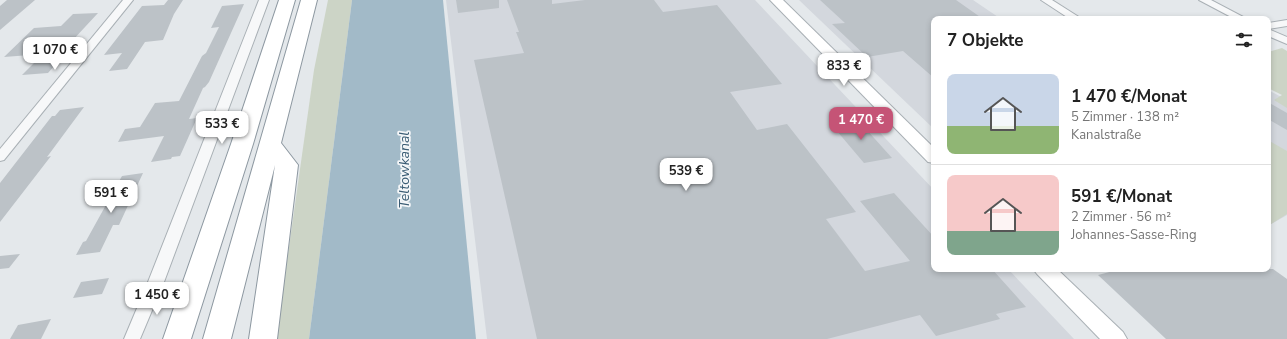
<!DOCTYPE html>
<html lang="de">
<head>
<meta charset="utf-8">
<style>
  :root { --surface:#fff; --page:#f2f2f2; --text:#222; --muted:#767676; --line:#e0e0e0; --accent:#c55476 }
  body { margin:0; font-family:"Nunito Sans",sans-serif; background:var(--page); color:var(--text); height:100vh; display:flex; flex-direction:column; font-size:15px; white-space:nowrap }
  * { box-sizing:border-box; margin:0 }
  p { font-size:13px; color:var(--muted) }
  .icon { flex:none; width:22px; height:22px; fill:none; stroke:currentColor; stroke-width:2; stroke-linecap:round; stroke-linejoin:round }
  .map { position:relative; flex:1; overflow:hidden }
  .side { position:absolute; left:931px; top:16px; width:340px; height:256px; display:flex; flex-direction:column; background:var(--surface); border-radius:8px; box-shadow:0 2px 6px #0003 }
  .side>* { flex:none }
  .price { position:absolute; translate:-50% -34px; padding:0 9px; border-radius:8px; background:#fff; color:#222; font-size:13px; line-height:26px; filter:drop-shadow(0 1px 2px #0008) }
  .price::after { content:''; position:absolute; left:50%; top:24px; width:12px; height:9px; margin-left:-6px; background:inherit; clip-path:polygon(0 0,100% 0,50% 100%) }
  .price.current { background:var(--accent); color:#fff }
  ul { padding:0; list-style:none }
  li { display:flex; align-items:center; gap:12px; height:100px; padding:0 16px }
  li+li { border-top:1px solid var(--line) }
  li span { display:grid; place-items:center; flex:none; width:112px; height:80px; border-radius:8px; color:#555 }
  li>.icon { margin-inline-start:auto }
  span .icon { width:48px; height:48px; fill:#fffc; stroke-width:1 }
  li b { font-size:17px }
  h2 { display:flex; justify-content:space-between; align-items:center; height:48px; padding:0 16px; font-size:17px }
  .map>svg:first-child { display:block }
  .built { fill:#d3d7dd }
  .green { fill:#ccd4c6 }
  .water { fill:#a2bac8 }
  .building { fill:#bcc2c7 }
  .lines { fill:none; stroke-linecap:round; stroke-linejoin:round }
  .street-casing { stroke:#a9b0b5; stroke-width:2 }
  .secondary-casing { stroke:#a9b0b5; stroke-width:2 }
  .highway-casing { stroke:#8d98a1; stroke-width:2 }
  .street { fill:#f7f8f9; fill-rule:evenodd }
  .secondary { fill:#fff; fill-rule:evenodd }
  .highway { fill:#fff; fill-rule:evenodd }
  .labels { text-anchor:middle; stroke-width:3.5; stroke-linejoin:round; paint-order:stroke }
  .water-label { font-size:14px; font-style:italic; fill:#3a5c74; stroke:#f4f6f8 }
</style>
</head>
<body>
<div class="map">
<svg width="1287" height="339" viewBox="0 0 1287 339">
  <rect width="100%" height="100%" fill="#e4e8eb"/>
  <g class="built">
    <path d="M446,0h309l179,190v79h74l66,70h-587z"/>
    <path d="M799,0h174l28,19h-67v110z"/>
    <path d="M1268,90l19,10v115l-19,11z"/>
  </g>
  <g class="green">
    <path d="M328,0h24l-43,339h-33l38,-269z"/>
    <path d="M1282,48l5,3v57l-13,-8 8,-5 -14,-7v-36z"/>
    <path d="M1268,140l19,11v63l-19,12z"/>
  </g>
  <path class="water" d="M352,0h91l33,339h-167z"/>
  <g class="building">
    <path d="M7,0h28l-35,30v-24z"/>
    <path d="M168,0h15l-9,14 -11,26 -18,2 -18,27 -18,2 13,-18 -18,2 38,-49 22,-1z"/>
    <path d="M456,0h43v8l-41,5z"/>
    <path d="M507,0h45v4l33,-4h69l9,12 54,-7 65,79 -52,8 27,38 30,-6 69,88 -30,7 39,52 45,-10 -50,-60 34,-8 40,44v32h58l34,38 -30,7 4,5 -64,17 -16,-21 -93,24h-290l-63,-279 50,-7 -8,-21h3z"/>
    <path d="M820,0h136l27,19h-49v59l-31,-27 -36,6 -35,-33 13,-1z"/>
    <path d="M244,4l-35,78 -4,5 -2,1 -14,31 8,-1 -17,38 -8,1 -1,2 -20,3 13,-26 -46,6 7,-13 15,-2 15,-24 24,-2 23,-45 4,-3 13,-26 -8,1 11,-22z"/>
    <path d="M98,13l-26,28h4l-28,32 -26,2 21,-21 -39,3 30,-29 27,-2 12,-12z"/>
    <path d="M1268,102l19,11v17l-19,-11z"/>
    <path d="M84,107l-37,50 4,-1 -51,66v-39l52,-67h3l5,-6z"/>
    <path d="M857,119l35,39 -28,5 -33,-39z"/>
    <path d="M143,173l-24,52h-6l-13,27 -24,3 7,-13 3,-1 36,-65z"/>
    <path d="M20,254l-11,14 -9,1v-13z"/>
    <path d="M1121,269h152l14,10v60h-121l-68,-64z"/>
    <path d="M109,278l-7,16 -29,4 8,-16z"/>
    <path d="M51,319l-10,20h-31l8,-14z"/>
  </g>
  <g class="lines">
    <defs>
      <g id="street">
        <path d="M123,0h10l-129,160 -4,1v-12z"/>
        <path d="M259,0h10l-105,282 -24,57h-16l24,-57z"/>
        <path d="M1041,0h11l30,19h-12z"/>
        <path d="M1199,0h12l36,19h-12z"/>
        <path d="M1287,20v6l-19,3v-6z"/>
        <path d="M1268,29l19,8v7l-19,-8z"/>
      </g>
      <g id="secondary">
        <path d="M770,0h13l151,148v15l-6,-1z"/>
        <path d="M1033,269h24l66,63 4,7h-27l-63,-65z"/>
      </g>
      <g id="highway">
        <path d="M279,0h16l-42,144 -62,195h-28l68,-195z"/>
        <path d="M301,0h16l-36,143 17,22 -21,174h-28l26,-174 -44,174h-28z"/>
      </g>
    </defs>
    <use href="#street" class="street-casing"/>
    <use href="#secondary" class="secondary-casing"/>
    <use href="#highway" class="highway-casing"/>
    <use href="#street" class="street"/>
    <use href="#secondary" class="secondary"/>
    <use href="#highway" class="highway"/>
  </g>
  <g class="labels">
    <g class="water-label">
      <text transform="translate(404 170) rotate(-90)" y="5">Teltowkanal</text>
    </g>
  </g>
</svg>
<b class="price" style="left:55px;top:71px">1 070 €</b>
<b class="price" style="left:844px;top:87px">833 €</b>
<b class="price current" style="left:861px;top:141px">1 470 €</b>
<b class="price" style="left:222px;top:145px">533 €</b>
<b class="price" style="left:686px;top:192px">539 €</b>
<b class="price" style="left:111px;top:214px">591 €</b>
<b class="price" style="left:157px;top:316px">1 450 €</b>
<section class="side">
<h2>7 Objekte<svg class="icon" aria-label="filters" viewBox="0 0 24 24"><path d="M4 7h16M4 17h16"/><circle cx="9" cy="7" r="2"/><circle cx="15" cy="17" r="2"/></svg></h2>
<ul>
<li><span style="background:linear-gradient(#c9d6e8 65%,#8fb573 0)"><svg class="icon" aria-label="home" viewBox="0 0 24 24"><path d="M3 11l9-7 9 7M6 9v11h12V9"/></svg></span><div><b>1 470 €/Monat</b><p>5 Zimmer · 138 m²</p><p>Kanalstraße</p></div></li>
<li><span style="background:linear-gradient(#f6c9c9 70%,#7fa58c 0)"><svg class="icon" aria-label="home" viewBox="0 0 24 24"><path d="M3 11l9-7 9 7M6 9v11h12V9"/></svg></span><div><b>591 €/Monat</b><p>2 Zimmer · 56 m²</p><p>Johannes-Sasse-Ring</p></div></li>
</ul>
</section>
</div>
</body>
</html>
